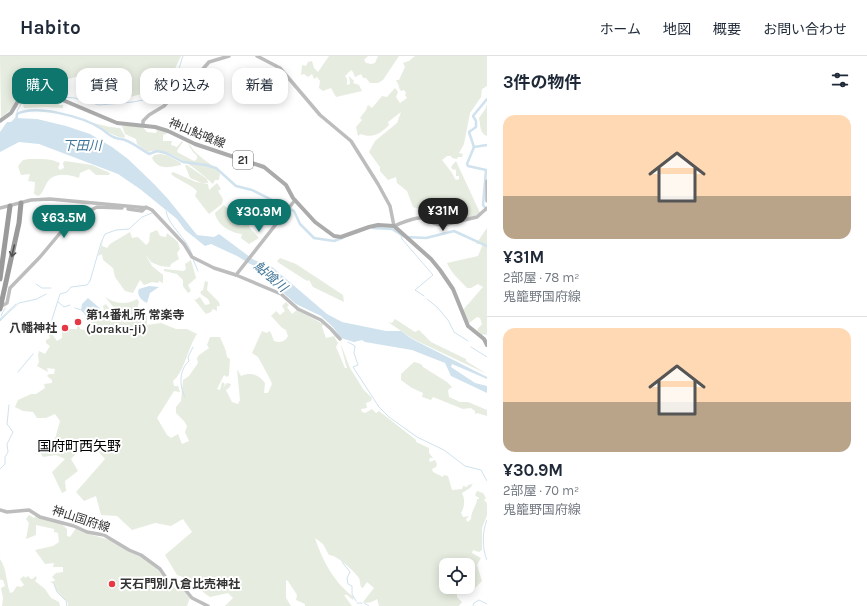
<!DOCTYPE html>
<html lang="ja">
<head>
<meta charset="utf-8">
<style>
  :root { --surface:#fff; --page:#f2f2f3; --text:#1f2937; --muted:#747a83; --line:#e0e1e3; --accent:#0f766e }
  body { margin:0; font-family:Karla,"Noto Sans JP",sans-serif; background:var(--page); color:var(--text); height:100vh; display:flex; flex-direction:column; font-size:15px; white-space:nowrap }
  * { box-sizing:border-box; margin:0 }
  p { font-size:13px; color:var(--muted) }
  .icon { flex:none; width:22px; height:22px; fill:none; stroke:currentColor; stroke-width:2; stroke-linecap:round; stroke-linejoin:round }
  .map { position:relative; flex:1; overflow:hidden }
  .details { display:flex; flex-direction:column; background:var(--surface); width:380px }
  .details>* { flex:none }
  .hud { position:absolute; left:12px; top:12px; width:380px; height:36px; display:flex; gap:8px }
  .controls { position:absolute; left:439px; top:502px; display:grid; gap:8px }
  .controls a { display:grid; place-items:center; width:36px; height:36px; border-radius:8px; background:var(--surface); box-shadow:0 2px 10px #0003; font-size:20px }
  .price { position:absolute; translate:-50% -34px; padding:0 9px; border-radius:14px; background:var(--accent); color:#fff; font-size:13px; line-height:26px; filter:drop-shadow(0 1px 2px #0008) }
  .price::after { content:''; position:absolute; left:50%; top:24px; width:12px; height:9px; margin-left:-6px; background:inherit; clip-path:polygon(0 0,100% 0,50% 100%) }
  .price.selected { background:#222; color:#fff }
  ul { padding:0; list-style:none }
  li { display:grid; align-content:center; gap:8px; height:212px; padding:0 16px }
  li+li { border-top:1px solid var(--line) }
  li span { display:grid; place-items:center; height:124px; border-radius:12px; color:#555 }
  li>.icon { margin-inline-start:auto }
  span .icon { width:72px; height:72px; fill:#fffc; stroke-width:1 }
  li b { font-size:17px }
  h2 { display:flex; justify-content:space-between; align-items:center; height:48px; padding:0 16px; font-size:17px }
  .chip { padding:0 14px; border-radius:12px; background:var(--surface); box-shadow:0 2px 10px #0003; font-size:14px; line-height:36px }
  .chip.selected { background:var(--accent); color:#fff }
  header { display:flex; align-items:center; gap:24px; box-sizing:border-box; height:56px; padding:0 20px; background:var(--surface); border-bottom:1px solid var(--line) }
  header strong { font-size:19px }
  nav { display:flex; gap:22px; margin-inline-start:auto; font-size:14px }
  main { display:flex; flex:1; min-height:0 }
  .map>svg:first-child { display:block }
  .green { fill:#e6ecdf }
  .water { fill:#cfe2ee }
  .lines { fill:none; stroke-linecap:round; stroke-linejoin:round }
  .stream { stroke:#cfe2ee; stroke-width:1 }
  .river { stroke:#cfe2ee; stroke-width:2.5 }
  .secondary { stroke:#bdbdbd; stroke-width:3.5 }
  .primary { stroke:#ababab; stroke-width:4 }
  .highway { stroke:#9a9a9a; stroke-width:5 }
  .oneway { stroke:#525252 }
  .poi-dot { fill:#e63946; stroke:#fff; stroke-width:1.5 }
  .labels { text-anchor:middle; stroke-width:4; stroke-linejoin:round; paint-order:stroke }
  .shield { fill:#fff; stroke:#707070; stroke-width:1 }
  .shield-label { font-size:11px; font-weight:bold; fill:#333 }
  .street-label { font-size:12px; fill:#333; stroke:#fff }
  .poi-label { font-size:12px; font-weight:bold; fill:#333; stroke:#fff; text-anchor:start }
  .water-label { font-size:13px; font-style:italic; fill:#3f7597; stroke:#fff }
  .quarter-label { font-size:14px; fill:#000; stroke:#fff }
</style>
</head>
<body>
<header>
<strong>Habito</strong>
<nav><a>ホーム</a><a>地図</a><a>概要</a><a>お問い合わせ</a></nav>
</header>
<main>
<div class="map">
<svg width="487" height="550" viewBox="0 0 487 550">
  <rect width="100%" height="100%" fill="#fff"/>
  <g class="green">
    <path d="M0,0h181l-11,23 -10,10 -41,11 -21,1 -15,-5 2,-8 -9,-11 -28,7 -27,-12c-11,6 -12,13 2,17l-13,21 -9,8z"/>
    <path d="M329,0h39l-4,4 2,3 5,1 4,-1 3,-7h21l-16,24 -5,3h-8l-4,-5h-3l-2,-4 -6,3 -2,-5 -2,-2 -6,6 2,3v6l3,-1 -1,-8 5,5 -1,2 6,2 3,6 -26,6 -5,-9 -8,3 -4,-3 1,-7 -3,-4 -3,2 -2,-5 -4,3 -4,-3 -3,1 1,-10 4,1 2,-4 4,-1 2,7 4,4z"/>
    <path d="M415,0h72v30l-5,3 -1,8 -11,16 -6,31 -5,9 4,1 -1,3h-4l-1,2 -5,-1 -1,-2h-4l-5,4 10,13 3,6 2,1 2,-1v-3h-3v-5l-1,-2 -2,1 -2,-3 5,-6 24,52 -8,4 -30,5 -13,-10 -16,-5 -6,-16 -10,-8 -1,-6 -8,3 -8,-9v-4l-11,-15 6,-11 22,-18 4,-11 -13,10 1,3c-8,8 -16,14 -28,9l-3,2 -2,-9 6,-7 -2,-2 6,-8 2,-5 4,3 10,-12 5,1 8,-9 3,4 -2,5 4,6 7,-5 -2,-3 1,-2 -2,-3 -3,1 -2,-3v-2l-3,-6h3l6,-13 -2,-4 6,-2z"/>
    <path d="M21,41l7,1 2,6 28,-1 1,2h4v3l-17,-1 -22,1 -1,-4 -4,1z"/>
    <path d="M487,47v33c-8,-3 -6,-10 -8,-18l7,-10z"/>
    <path d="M90,66l20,5 10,1 5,8 -1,2c-13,-2 -22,-11 -34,-16z"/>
    <path d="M122,70h20l5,6 9,1 1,-3 11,3 -5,2v6h9l-1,4 6,2 5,-6 1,1 -5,7 -1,3 17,9 3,-2v-3l-4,-4 -5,-8 2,1c7,13 22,17 30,29l-1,6h-4l-2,4c-14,-13 -45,-39 -65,-32l-11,-8 -1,-5 -11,-5z"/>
    <path d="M160,98l7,1 14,8v2c-12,2 -22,6 -29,-7l2,-3z"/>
    <path d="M29,103c11,0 22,-1 31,4l-2,5 2,2 4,-2 -1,-5 2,-2 27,4 18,8 -1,2h-13l-7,-6 -9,4 -1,5c-8,-3 -21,-6 -29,1 -4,3 -6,12 -10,16l-2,1 -4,-2 1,-12 -7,-1 2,-7 -9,1 -3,-9 5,-6z"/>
    <path d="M185,109h2l20,14 1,4h-6l-12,-5z"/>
    <path d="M173,116l23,10 12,2 1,6 8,-7 4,6 -3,2 5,8 -1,5 -13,10 -14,-18 2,-5c-8,-8 -18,-10 -26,-17z"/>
    <path d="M224,149l14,13 1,6 2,2 5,-4 4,2 -1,3 10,11 -10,6 -8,-6 1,-4c-11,-1 -25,-9 -27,-21z"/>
    <path d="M487,172v105l-5,2 -5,-5 5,-6 -2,-6 -3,-1 -8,6 -1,-1 -5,-12 20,-23 -5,-3 -7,4h-4c-8,-9 -16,-15 -20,-25l31,-7 5,-12h-7z"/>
    <path d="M157,174l3,6 6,1 1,-4 11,9 2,7 -3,4 2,6 -8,5 -1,3 -10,-1 -9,-4 -6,-8 7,12 11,9v8l-4,-2 -1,2 -6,-1 -8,3 -4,-5 -7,13 -8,-2 -10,-14 -2,-9 -10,-8 -1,-6 -4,2 5,-17 -1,7 5,2 3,-4 20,-12 2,6 6,-1 8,8 3,-3 1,-9z"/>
    <path d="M280,202l16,6 47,31 1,7 -31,-15 -4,-7 -2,1 -28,-18 -2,-2z"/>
    <path d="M191,204l5,18 -8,7 3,6 -3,2 -5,-7v-6l-6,-6 -13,-3v-2l20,2 2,-2 -1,-5z"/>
    <path d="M205,225l3,1 -1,8 12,12 1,4h-3v5l-4,-2 -2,3 -5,2 -13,-16 2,2 5,-3 5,8 5,-1 -2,-5 -6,-4 -2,-3 3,-2z"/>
    <path d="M105,241c10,7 22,8 32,2l2,3 -2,8 1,4 3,-2 6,3v10l14,-2 15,6h11l10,5c-9,13 -13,39 -24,47l1,5h4l2,6 -6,-1 -17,27 10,17 4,3 7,-4 4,10 7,-3 -4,-9 2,-6 -3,-5 -8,-8v-6l5,-6 2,-21 6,-4 9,-13 -1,-5 2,-3 10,-7 -2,-3 3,-8h10c3,8 6,11 7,20l3,2 -1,16 -2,2 -3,-2 -7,14 3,1 2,-8 3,2 -2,4 4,-5 4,1 -2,4 -3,2 6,12 6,2 2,-4 -3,-31 4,7c10,-4 17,-2 24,7l-1,10h4l4,-9 -2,-5 -12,-22 -6,-4 10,-22 5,2 2,-2 2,2 3,8c6,2 11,1 14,-5l-2,-6c-7,-3 -9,-9 -15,-14l5,-5 4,4 5,-4 -3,-5 4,-4 3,3 -2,2 5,7 5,-4 26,14 -1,3 4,11 8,-2 4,7 -2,4 9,21h2l-1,-3 -6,-23 10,26 13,21 9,9 -1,3 -5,2 1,5 -6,1 1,3 3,1 7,-4 4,4 3,-2 37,29v2l13,6v5l4,5h-3l-1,2 1,2 5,-2 2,4 -1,3 -4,2 1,3 10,5 1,-2 4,1 4,14 10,-1 1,-3 4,1 1,-2 5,-1 -3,4 -8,5c3,6 3,13 -1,20l2,4 6,-1 -3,3 1,2 1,1 3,-3c0,-8 6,-14 6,-20h2v-1l-4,-3 2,-4 6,2 3,5 -2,2 3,3v12l-5,13v22l-3,2 -6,-2 -1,3 9,5 -4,7 5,16 -7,7 -7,-2v-21h-22v22h20v4l-9,3v3l5,5 -3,4h-80l-2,-7c-4,3 -10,5 -14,3l11,-14 -7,-6 -4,6 -2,-1c-1,-2 -1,-7 -2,-9 -5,-7 -22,-23 -30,-23l-6,-11 -8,-6c7,22 20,46 39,59l-1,3 -6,-5h-3l8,11h-47v-2l-9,-4 1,-5 -9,-14 -2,-1v18l5,8h-66l8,-8 -5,-5 -18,4c-11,-7 -20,-19 -33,-22l-12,-20 27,-23 -9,-13 -12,7 -16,-3 -23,7 -15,-14 -16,-1 -5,-19 -12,5 -8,-9 29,-33 -12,-14 -11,2 -11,12 7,12 -13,10 1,10 -4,2 -10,-21 13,-13 -9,-4 -13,2 -4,-6 16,-12 5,-18 -5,-7 -9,4h-9l-4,-6 -10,-1 -8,-4 3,-7 13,-6h5l9,-6 -1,-4 8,-1v-3l-5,-4 2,-2h5l1,-5 -8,-1 1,4 -11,-6 2,-4 -1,-7 1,-4 6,3 5,-8 -4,-3v-3l4,-2 -1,-3 -2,-2 3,-2 7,10 5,-3v-9h15v-4l2,-1 1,5 9,2 1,-1 -3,-7 7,-5 8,-3 2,-4 -1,-5 3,-2 6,9 4,-3z"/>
    <path d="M395,263l20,13 4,-2 12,12 35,17v2l21,13 -74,-35 -25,-17 4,1z"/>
    <path d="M414,306l7,2 2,3 24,15 5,5 -4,3 1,7 11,5h8l19,8v6l-10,-3 -2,1v-3l-4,-3 -8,1 -30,-12 -2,3 -9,-3 1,-4 -11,-5 -11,-8v-6z"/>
    <path d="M29,459l5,3 2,-2 26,8 5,5v7l3,1 6,-9 13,6 21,6 31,16 18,15 5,9 18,8 8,10 -3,8h-119v-3l-11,-12 -3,-7 -4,-2 4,-1 1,-1 -3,-3 4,-4 7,-1v-5h-10l1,-4 -9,1 -10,-14 18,-4 6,-4 -1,-9 -4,-1v-3l-18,-4v10l-10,4 3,-16 -3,-4z"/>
    <path d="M0,503c7,10 6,23 10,34l3,-1 4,-6 4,1 3,-2 -4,-6 4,-3 1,2 3,-2 3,3 3,-1 1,-2 2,2 -2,3 10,8 6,9 8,4 1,4h-58l1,-8 -2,-10 4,-2 -2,-6h-2l-1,-1z"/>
  </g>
  <g class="water">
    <path d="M15,62l22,1 29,7 24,8 22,13 16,12 26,25 14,15 29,36 17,2 5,-3 35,26 17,6 56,48 15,8 44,9h15l11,8 75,38v2l-35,-15 -1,3 24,16 12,3v7l-36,-17 -6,-13 -33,-13 -47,-8 -3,-2 -8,2 -13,-4 -8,-11 -12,-11 -25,-12 -23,-20 -8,-12 -4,-4 -11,-4 -13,-8 -26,-12 -6,2 -20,-16 -8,-11 -37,-30 -22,-15 -79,-30 -20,-2 -19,10v-20l7,-10h4z"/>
    <path d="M149,230l10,1 -9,6 -3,10c-5,-2 -11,-8 -8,-14z"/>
    <path d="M88,242l15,13 -8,6 -7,1 -7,-8 1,-6z"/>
  </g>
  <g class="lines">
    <g class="stream">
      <path d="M168,33c9,-8 11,-22 15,-33"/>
      <path d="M62,41l13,1 24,7 34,-3 25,-5 8,-5"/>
      <path d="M17,58c0,-4 1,-5 3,-8 7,-14 22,-10 35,-9"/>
      <path d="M166,155c2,15 21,27 26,43"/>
      <path d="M401,180l1,3 31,36 -18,15 9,6"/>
      <path d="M193,203l5,12"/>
      <path d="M36,228l6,4h9"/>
      <path d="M427,243l10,8 11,13 6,12 14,9"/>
      <path d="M58,246l6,5 6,-2"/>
      <path d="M75,252l6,2"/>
      <path d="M1,260l4,-8"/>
      <path d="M0,263l16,-15"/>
      <path d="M0,264l19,-17 18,-4 9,-5"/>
      <path d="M0,265l7,-7"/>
      <path d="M45,275l5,-5 10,-32 7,-2 4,-5 16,-2 3,-4 11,-38 4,-9 11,-4 13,-1 13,-12 10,-4"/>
      <path d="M485,278h2"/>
      <path d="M348,286l7,4 -1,7 4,12 -5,2 26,40 10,10 28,20 27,13 21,16 16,4 6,11"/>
      <path d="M471,291l16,10"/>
      <path d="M18,316l15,-18"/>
      <path d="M185,341c-6,-11 -6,-27 4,-36l-1,-4 5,-10"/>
      <path d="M0,413l5,-5v-7l3,-5 -1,-8 6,-12 -6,-8 2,-19"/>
      <path d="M487,464c-5,11 -5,29 0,40"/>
      <path d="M342,506l8,10 -3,6 1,6 4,2v8l4,7"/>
      <path d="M54,528l3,8 8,8"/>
      <path d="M66,545l1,5"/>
      <path d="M357,547h5"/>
      <path d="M364,547l5,3"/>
      <path d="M473,550l1,-3 5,-3 8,4"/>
    </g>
    <g class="river">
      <path d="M16,66l1,-8c19,-10 66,3 83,14 6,3 9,8 16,10 3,1 6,1 9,2 8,3 16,9 24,14l8,-3 9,2 17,9 23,3 10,3 20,18 16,4 42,21 6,13 14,14 20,3 8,-3"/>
      <path d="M474,91l-7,17 1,2 18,4 -3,35 4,5"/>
      <path d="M474,91l-5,-15 7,-5v-6l-3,-5 14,-17"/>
      <path d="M474,91l13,-2"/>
      <path d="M373,172l19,1 13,8 21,1 28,-7 33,15"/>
    </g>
    <g class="secondary">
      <path d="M257,0l23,12 40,47 31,26 27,43 12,22 4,20c8,-3 19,-9 28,-8 8,1 12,8 21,7l34,-8 10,-9"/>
      <path d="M143,69v-4l6,-6 15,-9 15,-17 16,-11 14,-16 20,-6"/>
      <path d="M487,125v20"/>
      <path d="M0,152l31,-8 19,-1 98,9 4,2 32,34 8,13 22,11 22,7 59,-75"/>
      <path d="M128,153l14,2 4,-4"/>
      <path d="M236,219l45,19 17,15 23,11 10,9 9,10"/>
      <path d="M0,251l7,-4 3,-15 30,-31 31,-37 26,-13 25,1"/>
      <path d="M0,454l7,2 22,-2 11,7 34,9 13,6 17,3 25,15 12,5 19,14 8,12 15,6 9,11 16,8"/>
    </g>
    <path class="primary" d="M0,65l11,-8 14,-24 5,-3 10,-1 25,16 52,22 38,4 13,4 27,13 69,23 22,18 7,13 22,24 19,14 7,1 28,-10 9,-2 16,1 37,33 9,11 13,19 15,37 16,13 3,6"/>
    <g class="highway">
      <path d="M0,223l10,-73"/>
      <path d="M0,253l19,-86 2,-20"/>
    </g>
  </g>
  <defs><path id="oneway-shaft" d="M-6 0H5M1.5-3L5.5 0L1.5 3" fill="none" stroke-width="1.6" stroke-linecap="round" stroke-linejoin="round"/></defs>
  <use class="oneway" href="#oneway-shaft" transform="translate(13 195) rotate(103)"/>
  <g class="poi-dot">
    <circle cx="78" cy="266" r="4"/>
    <circle cx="65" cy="272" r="4"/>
    <circle cx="112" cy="528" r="4"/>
  </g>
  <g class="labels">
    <rect class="shield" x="233" y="95" width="20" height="18" rx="3"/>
    <g class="shield-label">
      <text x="243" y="108">21</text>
    </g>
    <g class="street-label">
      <text transform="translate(197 77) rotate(22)" y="4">神山鮎喰線</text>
      <text transform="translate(81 463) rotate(18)" y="4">神山国府線</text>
    </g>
    <g class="poi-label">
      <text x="86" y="263">第14番札所 常楽寺<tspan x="86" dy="14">(Joraku-ji)</tspan></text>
      <text x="57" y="276" text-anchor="end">八幡神社</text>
      <text x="120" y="532">天石門別八倉比売神社</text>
    </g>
    <g class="water-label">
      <text x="82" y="94">下田川</text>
      <text transform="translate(271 220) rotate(41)" y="5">鮎喰川</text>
    </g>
    <g class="quarter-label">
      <text x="79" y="395">国府町西矢野</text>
    </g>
  </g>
</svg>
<div class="controls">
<a><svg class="icon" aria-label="locate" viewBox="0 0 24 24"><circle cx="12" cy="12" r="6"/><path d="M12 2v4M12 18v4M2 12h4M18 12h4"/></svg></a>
</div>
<b class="price selected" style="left:443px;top:176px">¥31M</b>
<b class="price" style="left:259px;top:177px">¥30.9M</b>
<b class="price" style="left:64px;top:183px">¥63.5M</b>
<div class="hud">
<a class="chip selected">購入</a>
<a class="chip">賃貸</a>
<a class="chip">絞り込み</a>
<a class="chip">新着</a>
</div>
</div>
<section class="details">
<h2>3件の物件<svg class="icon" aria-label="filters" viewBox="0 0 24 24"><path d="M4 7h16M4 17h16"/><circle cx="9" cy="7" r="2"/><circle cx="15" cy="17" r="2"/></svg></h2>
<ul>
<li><span style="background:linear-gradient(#ffd9b3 65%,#b9a48a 0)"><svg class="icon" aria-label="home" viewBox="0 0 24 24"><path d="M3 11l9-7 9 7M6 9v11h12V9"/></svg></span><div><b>¥31M</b><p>2部屋 · 78 m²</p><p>鬼籠野国府線</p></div></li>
<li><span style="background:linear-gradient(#ffd9b3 60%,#b9a48a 0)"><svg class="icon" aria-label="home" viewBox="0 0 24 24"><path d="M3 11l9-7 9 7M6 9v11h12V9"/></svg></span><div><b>¥30.9M</b><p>2部屋 · 70 m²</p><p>鬼籠野国府線</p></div></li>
</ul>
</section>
</main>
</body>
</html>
